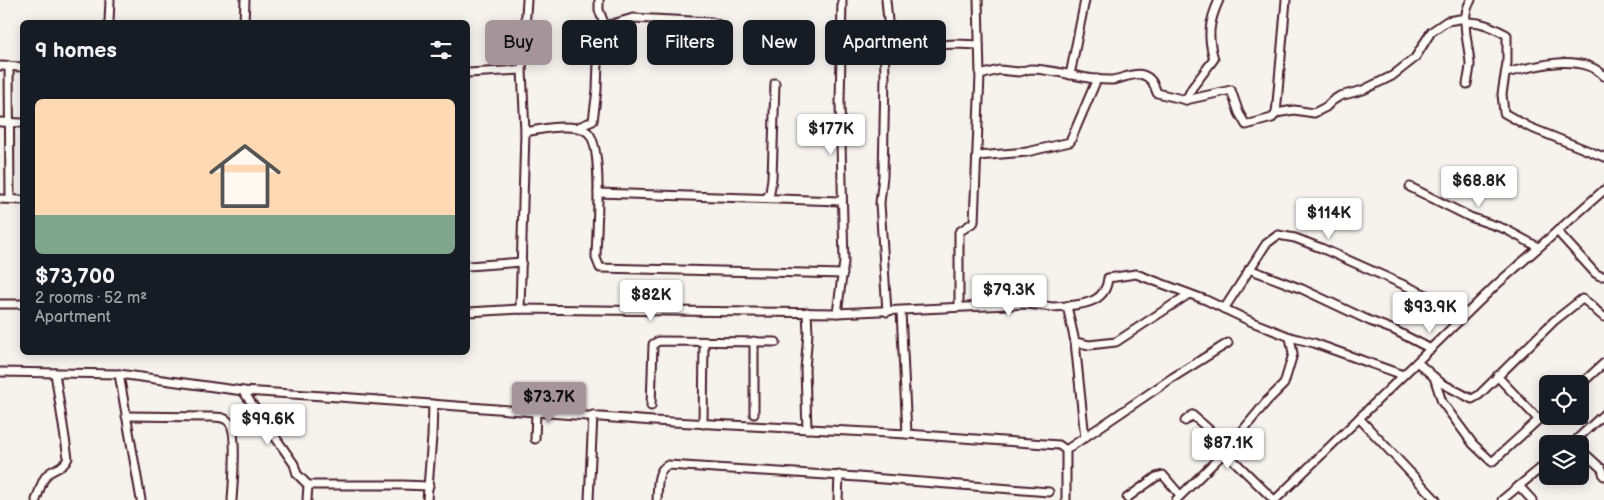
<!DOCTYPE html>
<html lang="en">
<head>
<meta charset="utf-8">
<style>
  :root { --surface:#171b24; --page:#242831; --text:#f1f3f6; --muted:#9ea1a6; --line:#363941; --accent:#a6949b }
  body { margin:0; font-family:"Balsamiq Sans",sans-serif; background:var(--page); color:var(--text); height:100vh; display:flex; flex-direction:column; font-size:19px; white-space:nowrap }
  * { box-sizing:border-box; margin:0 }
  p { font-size:16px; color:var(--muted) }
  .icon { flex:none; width:28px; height:28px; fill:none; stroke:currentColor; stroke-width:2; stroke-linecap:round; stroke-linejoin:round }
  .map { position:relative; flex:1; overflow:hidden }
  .side { position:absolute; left:20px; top:20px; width:450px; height:335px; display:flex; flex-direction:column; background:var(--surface); border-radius:8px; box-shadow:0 2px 12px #0003 }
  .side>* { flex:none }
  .guide { position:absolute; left:485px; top:20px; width:475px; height:45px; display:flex; gap:10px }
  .tools { position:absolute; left:1539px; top:375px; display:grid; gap:10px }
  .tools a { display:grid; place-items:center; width:50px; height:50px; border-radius:8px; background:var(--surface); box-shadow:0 2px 12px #0003; font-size:25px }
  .price { position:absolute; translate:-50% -42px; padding:0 11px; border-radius:5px; background:#fff; color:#222; font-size:16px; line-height:32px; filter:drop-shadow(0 1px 2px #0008) }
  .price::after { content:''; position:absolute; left:50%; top:30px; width:15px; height:11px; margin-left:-8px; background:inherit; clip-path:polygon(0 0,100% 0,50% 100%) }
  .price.on { background:var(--accent); color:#111 }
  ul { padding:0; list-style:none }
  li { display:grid; align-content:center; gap:10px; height:265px; padding:0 15px }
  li+li { border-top:1px solid var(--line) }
  li span { display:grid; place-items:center; height:155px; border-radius:8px; color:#555 }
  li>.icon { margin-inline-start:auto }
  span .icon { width:90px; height:90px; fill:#fffc; stroke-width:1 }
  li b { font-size:21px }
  h2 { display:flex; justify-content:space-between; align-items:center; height:60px; padding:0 15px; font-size:21px }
  .chip { padding:0 18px; border-radius:8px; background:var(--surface); box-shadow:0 2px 12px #0003; font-size:18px; line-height:45px }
  .chip.on { background:var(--accent); color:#111 }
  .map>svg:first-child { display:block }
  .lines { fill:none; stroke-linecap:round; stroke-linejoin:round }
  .minor-casing { stroke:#4a1f2b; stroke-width:11 }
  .minor { stroke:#fdfcf7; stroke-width:7 }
</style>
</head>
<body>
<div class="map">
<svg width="1604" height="500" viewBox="0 0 1604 500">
  <rect width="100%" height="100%" fill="#f6f3ef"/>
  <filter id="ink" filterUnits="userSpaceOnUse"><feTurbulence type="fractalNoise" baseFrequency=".02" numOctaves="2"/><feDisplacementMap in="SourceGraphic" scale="10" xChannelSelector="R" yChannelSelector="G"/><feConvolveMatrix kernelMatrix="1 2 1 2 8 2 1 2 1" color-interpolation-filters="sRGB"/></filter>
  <g filter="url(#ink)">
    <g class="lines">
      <defs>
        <g id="minor">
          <path d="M599,0v10l6,16"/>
          <path d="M886,0l2,21 -4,19 1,37 -2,99 -3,27 7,109"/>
          <path d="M109,22l1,-22"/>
          <path d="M244,22l1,-22"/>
          <path d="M1465,23c15,-3 29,5 42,12v28l-5,31 2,19 25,14 75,30"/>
          <path d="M884,43l34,3 38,-2 23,1"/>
          <path d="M0,66l22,1"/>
          <path d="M9,66l1,133"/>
          <path d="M468,73l54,-3"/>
          <path d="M1506,73c29,-7 75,-21 98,3"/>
          <path d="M980,75l19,-5 20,2 11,-3c28,0 55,12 82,11 10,-1 22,-8 31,-5 9,3 11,10 14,18l29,7 45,-10 8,23 7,12 26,-7 4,-4 10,-114"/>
          <path d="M1070,75l15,-75"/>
          <path d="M1467,84c1,-6 3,-14 3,-20 -1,-21 -11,-44 1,-64"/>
          <path d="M1186,100l6,-12 22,-29c-7,-23 -5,-37 5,-59"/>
          <path d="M1276,113l18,-3 20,3 12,-6 6,-6 8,-5 23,-6 29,-14 23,-18 16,-26 16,-11 19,-3"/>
          <path d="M0,122l22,1"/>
          <path d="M576,128l17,-7 4,-31 2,-57 6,-7 28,-8 79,4 12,5 3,11"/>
          <path d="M525,132c16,-3 45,-9 61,-1 19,10 10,105 10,127l4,10 243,6"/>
          <path d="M977,156l50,-4 43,-10 27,-63"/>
          <path d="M1410,187l60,30 35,12 33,18"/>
          <path d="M598,193l243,8"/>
          <path d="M766,198l4,-5 2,-15 3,-95"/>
          <path d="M0,199l22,1"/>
          <path d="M1557,231l38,42 5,3h4"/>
          <path d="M468,266l54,-4"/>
          <path d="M1249,269l53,20 68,32 24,9 37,19"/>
          <path d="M0,304h22"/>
          <path d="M1067,306c20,-2 39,-5 41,-28l28,-4 70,26 46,22 38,15 24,6 89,32"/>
          <path d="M959,307v-75l15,-10 6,-147 -2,-75"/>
          <path d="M520,309l5,-177 -3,-62 5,-70"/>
          <path d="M1224,309l42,-65 12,-9 17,3 26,10 146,65"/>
          <path d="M901,311l6,123"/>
          <path d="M468,312l52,-3 317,4 190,-9 26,3 14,-1 8,36 10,96"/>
          <path d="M807,312l1,21 -3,36 2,60"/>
          <path d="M837,313l7,-51 -4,-159 2,-103"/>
          <path d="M754,341v73"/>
          <path d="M1075,342l14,3 27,-3 73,-48"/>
          <path d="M1417,362l24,21 31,16 7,-4 75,-74 28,-22c9,4 13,12 22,18"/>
          <path d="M0,372l119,2 124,17 96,6 314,24 254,13 152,11 7,5v50"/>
          <path d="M119,374l22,126"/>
          <path d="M1497,376l41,43"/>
          <path d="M1434,377l8,25 31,42 19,18 56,-51"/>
          <path d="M1580,385l24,-22"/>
          <path d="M243,391l51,73 3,10 11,11h94l27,1"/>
          <path d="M651,406l2,-62 6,-3 117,1"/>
          <path d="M126,416l81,1c8,0 17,-1 22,5 9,9 4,63 3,78"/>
          <path d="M1359,418l77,82"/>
          <path d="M1185,421l7,-6c12,10 27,21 33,37l49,48"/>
          <path d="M703,424l1,-82"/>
          <path d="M535,439l1,-27"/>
          <path d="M1579,444l-1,-6 26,-24"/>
          <path d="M1580,449l22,20 2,7"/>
          <path d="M1066,450l106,-72 56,-35"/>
          <path d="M1519,486l13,14"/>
          <path d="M1127,498l29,-21 7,-2 17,20"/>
          <path d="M36,500c3,-7 5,-18 10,-24 6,-8 18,-7 22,-18l-13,-85"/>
          <path d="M307,500l1,-15"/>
          <path d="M427,500l5,-63 1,-33"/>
          <path d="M589,500l4,-85"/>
          <path d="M657,500c1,-12 -1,-30 11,-35l190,12 191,15"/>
          <path d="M838,500l1,-25"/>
          <path d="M1176,500l49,-48 42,-51 17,-17 9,-30 -3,-17"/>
          <path d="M1275,500l221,-215 108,-95"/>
          <path d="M1502,500l46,-38"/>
        </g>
      </defs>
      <use href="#minor" class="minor-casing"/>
      <use href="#minor" class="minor"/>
    </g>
  </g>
</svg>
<div class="tools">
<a><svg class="icon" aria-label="locate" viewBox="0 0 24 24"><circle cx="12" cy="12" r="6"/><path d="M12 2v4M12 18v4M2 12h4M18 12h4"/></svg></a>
<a><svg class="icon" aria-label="layers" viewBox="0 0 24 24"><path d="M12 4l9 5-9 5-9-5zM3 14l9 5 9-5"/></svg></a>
</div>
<b class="price" style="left:831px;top:156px">$177K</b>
<b class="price" style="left:1479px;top:208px">$68.8K</b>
<b class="price" style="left:1329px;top:240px">$114K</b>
<b class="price" style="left:1009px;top:317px">$79.3K</b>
<b class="price" style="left:651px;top:322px">$82K</b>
<b class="price" style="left:1430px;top:334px">$93.9K</b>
<b class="price on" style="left:549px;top:424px">$73.7K</b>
<b class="price" style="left:268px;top:446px">$99.6K</b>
<b class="price" style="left:1228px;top:470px">$87.1K</b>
<div class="guide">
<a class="chip on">Buy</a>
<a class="chip">Rent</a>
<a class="chip">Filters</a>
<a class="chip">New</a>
<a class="chip">Apartment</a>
</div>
<section class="side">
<h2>9 homes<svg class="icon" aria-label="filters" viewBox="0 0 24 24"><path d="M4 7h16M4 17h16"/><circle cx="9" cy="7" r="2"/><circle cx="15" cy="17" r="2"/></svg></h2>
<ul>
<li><span style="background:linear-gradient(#ffd9b3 75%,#7fa58c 0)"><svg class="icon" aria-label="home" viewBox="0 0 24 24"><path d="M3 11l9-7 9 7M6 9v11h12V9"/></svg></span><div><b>$73,700</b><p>2 rooms · 52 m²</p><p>Apartment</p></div></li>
</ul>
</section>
</div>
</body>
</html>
